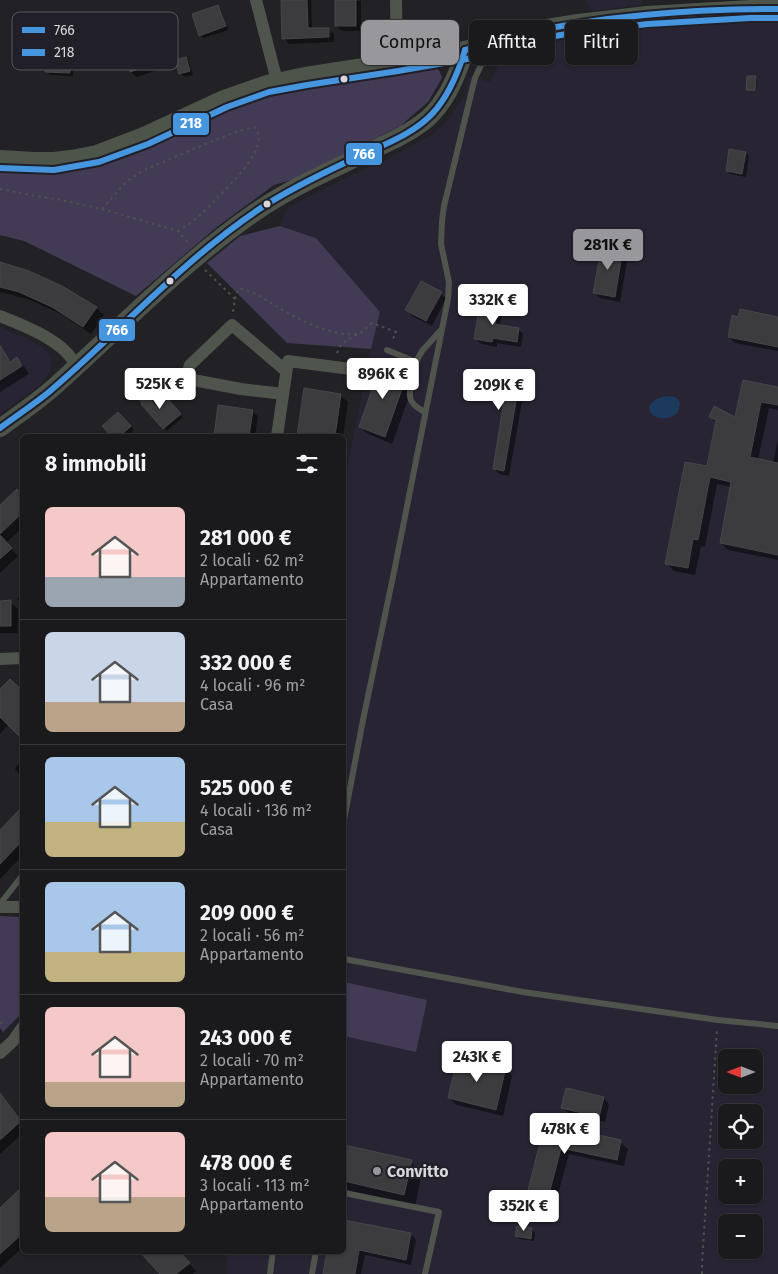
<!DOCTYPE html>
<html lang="it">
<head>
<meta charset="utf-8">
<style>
  :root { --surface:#1a191c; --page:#272629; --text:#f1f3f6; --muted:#9fa0a3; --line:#38383b; --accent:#98979b }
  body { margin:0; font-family:"Fira Sans",sans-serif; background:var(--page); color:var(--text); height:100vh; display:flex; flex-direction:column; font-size:19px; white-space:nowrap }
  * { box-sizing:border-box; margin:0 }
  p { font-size:16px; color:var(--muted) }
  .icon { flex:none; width:28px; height:28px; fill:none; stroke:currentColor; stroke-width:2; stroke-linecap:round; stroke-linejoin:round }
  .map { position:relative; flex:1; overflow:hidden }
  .sheet { position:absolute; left:20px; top:434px; width:326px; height:820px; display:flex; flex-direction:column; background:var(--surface); border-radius:8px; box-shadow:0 1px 4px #0004,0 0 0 1px var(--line) }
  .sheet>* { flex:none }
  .banner { position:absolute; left:361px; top:20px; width:341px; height:45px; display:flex; gap:10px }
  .needle { width:32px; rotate:270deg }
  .tools { position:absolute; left:718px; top:1049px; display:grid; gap:10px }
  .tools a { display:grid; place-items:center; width:45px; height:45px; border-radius:8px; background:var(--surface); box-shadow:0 1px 4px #0004,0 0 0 1px var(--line); font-size:25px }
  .price { position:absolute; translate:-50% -42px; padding:0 11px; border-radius:5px; background:#fff; color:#222; font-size:16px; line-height:32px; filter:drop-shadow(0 1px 2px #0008) }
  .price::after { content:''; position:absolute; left:50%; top:30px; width:15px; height:11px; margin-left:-8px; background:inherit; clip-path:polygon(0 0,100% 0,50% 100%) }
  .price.active { background:var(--accent); color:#111 }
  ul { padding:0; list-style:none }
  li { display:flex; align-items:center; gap:15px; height:125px; padding:0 25px }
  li+li { border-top:1px solid var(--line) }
  li span { display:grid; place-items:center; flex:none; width:140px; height:100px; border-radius:8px; color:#555 }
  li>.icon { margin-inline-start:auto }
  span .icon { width:60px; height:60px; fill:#fffc; stroke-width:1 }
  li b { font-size:21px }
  h2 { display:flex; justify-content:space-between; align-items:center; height:60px; padding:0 25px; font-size:21px }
  .pill { padding:0 18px; border-radius:8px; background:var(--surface); box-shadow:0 1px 4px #0004,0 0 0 1px var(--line); font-size:18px; line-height:45px }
  .pill.active { background:var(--accent); color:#111 }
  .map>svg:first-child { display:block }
  .commercial { fill:#292433; fill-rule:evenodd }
  .green { fill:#433b55 }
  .water { fill:#1c3a5d }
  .shadow { fill:#0007 }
  .building { fill:#3c3c3f; stroke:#47464a }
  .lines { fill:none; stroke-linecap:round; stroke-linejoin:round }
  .path { stroke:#4e524e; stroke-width:2; stroke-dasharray:2.5 4; stroke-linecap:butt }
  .service { stroke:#4f544d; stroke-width:6 }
  .minor { stroke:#4f544d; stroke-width:12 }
  .secondary { stroke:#4d554b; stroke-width:18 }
  .bus-1-casing { stroke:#211f27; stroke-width:10 }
  .bus-2-casing { stroke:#211f27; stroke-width:10 }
  .bus-1 { stroke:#4696df; stroke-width:6 }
  .bus-2 { stroke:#4696df; stroke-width:6 }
  .bus-dot { fill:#d7d6db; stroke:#211f27; stroke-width:2 }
  .poi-dot { fill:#98979b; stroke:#211f27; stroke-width:2 }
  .labels { text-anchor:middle; stroke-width:4.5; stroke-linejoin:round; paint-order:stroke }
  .poi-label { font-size:16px; font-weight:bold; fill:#d7d6db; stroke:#211f27; text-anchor:start }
  .key { fill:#211f27; stroke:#58565d; stroke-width:1 }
  .key-label { font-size:14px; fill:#d7d6db }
  .line-badge { stroke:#211f27; stroke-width:2 }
  .badge-label { font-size:14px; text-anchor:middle; font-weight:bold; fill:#fff }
</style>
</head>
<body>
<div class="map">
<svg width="778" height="1274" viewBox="0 0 778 1274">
  <rect width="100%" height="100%" fill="#222125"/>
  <g class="commercial">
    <path d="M585,0h56v5l-49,6z"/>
    <path d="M778,16v1258h-551v-23h117v-768l27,-134 9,-37 -64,-74 -36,-12 8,-19 41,-21 68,-32 37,-21 15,-14 16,-24 3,-19 22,6 12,-25 62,-18 97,-13 78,-8zM726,1058h28v27h-28zM726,1112h28v28h-28zM726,1168h28v27h-28zM726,1222h28v28h-28z"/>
    <path d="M0,327l26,11 18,10 5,6 3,10 -2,8 -10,13 -40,29z"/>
  </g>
  <g class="green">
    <path d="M424,66c11,0 15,0 18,12l-14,24 -28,24 -105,53 -21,6 -57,42 -81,69 -112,-55 -24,-6v-70l29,3 50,-1 55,-15 120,-57 26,-8z"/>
    <path d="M280,226l36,12 64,74 -9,37 -84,-6 -80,-80 33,-27z"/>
    <path d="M0,916l22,1v96l-19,19 -3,-4z"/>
    <path d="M344,982l83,18 -11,52 -72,-16z"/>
  </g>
  <path class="water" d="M667,396l8,1 5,5c-1,4 0,8 -3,11 -6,6 -20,8 -26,0 -7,-10 9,-16 16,-17z"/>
  <g class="shadow">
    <path d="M283,0h28l1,29h16l6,5v8l-45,2 -5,-6z"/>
    <path d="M336,0l25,1v30h-19l-6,-5z"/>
    <path d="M218,6l3,4 7,20 -24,8 -4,-3z"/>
    <path d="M150,42l6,6 7,20 -26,9 -6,-5z"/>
    <path d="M71,54l3,3 -1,19 -23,-1 -4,-4z"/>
    <path d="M186,58l3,4 4,13 -9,2 -3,-3 -4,-13z"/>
    <path d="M755,77l2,2 -1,13 -7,-1 -2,-1z"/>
    <path d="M746,153l3,3 -3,21 -16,-3 -3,-3z"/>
    <path d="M623,250l5,6 -8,46 -20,-4 -6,-6z"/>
    <path d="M0,263l96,45 8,7 -13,19 -30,-20 -33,-15 -28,-7z"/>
    <path d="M441,293l5,6 -14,27 -20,-10 -5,-6z"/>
    <path d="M497,308l5,5 -2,13 18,3 5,5 -2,13 -24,-4v4l-16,-3 -5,-5z"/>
    <path d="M739,318h39v33l-43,-8 -6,-6z"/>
    <path d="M4,355l8,7 5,-3 7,7 5,8 -29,18v-35z"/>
    <path d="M382,365l26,8 7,7 -23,64 -24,-10 -8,-7z"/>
    <path d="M496,378l4,4 19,3 5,5 -15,86 -10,-2 -5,-5 12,-72 -24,-3 -3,-4h-4l-5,-5z"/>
    <path d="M778,388v22l-9,-2 -11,52 15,3 5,-23v120l-50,-10 -7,-7 11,-56 -15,-3 -12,63 -4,-1 -6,29 -21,-4 -8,-8 42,-95 8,-45 -6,-6 26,2z"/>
    <path d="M305,390l35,5 8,7 -5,34h-45z"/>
    <path d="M144,392l14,17 9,-9 16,17 -16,14 -24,-27z"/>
    <path d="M219,406l33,5 6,5 -3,20h-40z"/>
    <path d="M118,413l16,17 -7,6h-14l-9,-10z"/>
    <path d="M17,491l5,5v32l-16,15 12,13 -18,17v-66z"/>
    <path d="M22,594v11l-5,-6z"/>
    <path d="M0,602h10l8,7v24h-18z"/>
    <path d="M10,680l12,12v45l-13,-13 -9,10v-43z"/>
    <path d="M22,759v18l-7,-8z"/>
    <path d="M21,811l1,2v43l-22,23v-48z"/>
    <path d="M505,1068l7,8 -9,40 -46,-11 -8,-7z"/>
    <path d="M604,1098l5,6 -4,18 -37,-9 -6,-6z"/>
    <path d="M3,1099l7,7 12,16v12l-22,20v-52z"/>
    <path d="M546,1124l74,18 8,7 -4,17 -55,-12 -15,55 -19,-4 -7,-7z"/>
    <path d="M344,1146l67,16 11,11 -7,33 -71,-17z"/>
    <path d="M22,1189v59l-22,20v-59z"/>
    <path d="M344,1221l67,13 5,6 -5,25 -46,-10 -4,19h-37l20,-23z"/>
    <path d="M532,1229l3,4 -1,8 -14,-2 -4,-4z"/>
    <path d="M177,1251l19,20 -3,3h-31z"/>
  </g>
  <g class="building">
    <path d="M281,0h26l1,28h21v9l-47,2z"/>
    <rect x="335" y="0" width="21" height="26"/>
    <path d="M218,5l8,21 -27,10 -7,-22z"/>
    <path d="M150,41l8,22 -28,9 -7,-22z"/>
    <path d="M46,51l25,2 -1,20 -25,-1z"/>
    <path d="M186,57l4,14 -11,3 -4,-14z"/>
    <path d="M747,76h9l-1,15 -9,-1z"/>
    <path d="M729,149l17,3 -4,22 -16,-3z"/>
    <path d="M602,245l21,4 -8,48 -22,-4z"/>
    <path d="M0,262l29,9 33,15 35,21 -14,20 -31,-20 -33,-15 -19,-5z"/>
    <path d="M421,281l21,11 -16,29 -21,-11z"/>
    <path d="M480,304l18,3 -3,17 24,4 -2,14 -24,-4 -1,4 -18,-3z"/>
    <path d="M740,309l38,8v30l-50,-10 4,-22 6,2z"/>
    <path d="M0,345l10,17 7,-5 5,9 -22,14z"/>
    <path d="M381,363l27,9 -23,65 -26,-10z"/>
    <path d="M470,372l27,4 -1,4 23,4 -15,87 -11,-2 12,-75 -29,-5 1,-3 -9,-1z"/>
    <path d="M743,380l35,7v18l-17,-3 -11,55 28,6v92l-58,-12 11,-61 -21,-5 -12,63 -5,-1 -5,29 -23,-4 20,-102 22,4 9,-46 -7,-3 5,-11 21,11z"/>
    <path d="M304,388l37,6 -6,42h-38z"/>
    <path d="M144,391l13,17 10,-10 14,16 -18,15 -22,-25 1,-1 -5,-7z"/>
    <path d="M218,405l35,5 -4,26h-35z"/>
    <path d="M118,412l13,14 -11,10h-9l-9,-10z"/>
    <path d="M17,489l5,6v18l-22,21v-29z"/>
    <path d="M0,535l12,13 -12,11z"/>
    <path d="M11,600v26h-11v-25z"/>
    <path d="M10,679l12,11v49l-22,-22v-28z"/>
    <path d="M22,807v34l-22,23v-34z"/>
    <path d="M458,1056l48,11 -10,43 -48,-12z"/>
    <path d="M566,1088l38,9 -5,20 -38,-9z"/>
    <path d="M0,1093l21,28 -21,19z"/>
    <path d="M545,1123l76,17 -4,20 -56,-12 -14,54 -21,-4z"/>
    <path d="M344,1145l68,15 -8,35 -60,-14z"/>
    <path d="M22,1187v47l-22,20v-46z"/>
    <path d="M344,1220l67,13 -5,27 -47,-10 -4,24h-32l4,-23h17z"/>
    <path d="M517,1226l15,2 -1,11 -16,-3z"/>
    <path d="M139,1251h40l11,12 -14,11h-16z"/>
  </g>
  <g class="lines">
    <g class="path">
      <path d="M0,189l35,7 21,3 46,10 76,22 11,13"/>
      <path d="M102,209l25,-28 17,-11 64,-27 30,-12 16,-4c19,17 -25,59 -37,71 -6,6 -12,13 -19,19 -6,5 -13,10 -20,14"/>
      <path d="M205,270l30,29 -2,13"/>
      <path d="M235,299l3,-10c14,0 27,11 38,17 19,12 62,34 84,27 4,-2 8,-7 12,-10l24,9 -4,9"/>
      <path d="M337,353l4,-9 17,-10"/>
      <path d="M0,1022l3,3"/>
      <path d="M702,1274v-10l15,-234"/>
    </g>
    <g class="service">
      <path d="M387,350l29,12c-2,10 -10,32 -4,40 3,5 8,7 13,10"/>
      <path d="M416,362l6,-11 19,-21"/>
      <path d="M344,820l19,-100 31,-148 54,-273 1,-17 -8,-38 1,-23 2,-15 28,-116 3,-12 15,-32"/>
      <path d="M0,904l22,-28"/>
      <path d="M344,959l179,33 195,28 60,6"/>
      <path d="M344,1193l95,19 -14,62"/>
      <path d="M270,1274l3,-23"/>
      <path d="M312,1274l4,-23"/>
    </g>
    <g class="minor">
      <path d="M256,0l21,81"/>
      <path d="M396,0l1,62"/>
      <path d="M0,316c25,10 65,25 76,50"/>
      <path d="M283,394l-42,-5 -48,-9 -5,-8 2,-7 42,-40 54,46"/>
      <path d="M277,436l11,-75 71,9"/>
      <path d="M0,659l22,-1"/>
      <path d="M0,907h22"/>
      <path d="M0,1053l13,-12 9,-13"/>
    </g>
    <g class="secondary">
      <path d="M0,159l34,2h20l17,-2 26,-5 47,-18 80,-37 43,-15 38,-8 92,-14 68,-12 82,-22 31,-5 69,-8 103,-6h28"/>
      <path d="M0,428c18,-13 37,-26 54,-41 66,-59 127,-123 200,-174 34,-24 73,-41 110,-59 21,-10 45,-20 63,-35 19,-17 31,-45 38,-69"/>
    </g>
    <defs>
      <g id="bus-1">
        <path d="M465,50c22,-6 44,-14 66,-18 81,-17 165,-23 247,-23"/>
        <path d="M0,428c16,-12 33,-23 49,-36 73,-62 137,-136 218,-188 31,-19 64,-35 97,-50 24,-11 50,-21 68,-40 17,-18 26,-41 33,-64"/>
      </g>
      <path id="bus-2" d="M0,168l54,2 45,-8 49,-18 79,-37 42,-15 38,-7 91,-14 69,-12 82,-22 30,-5 69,-8 102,-6h28"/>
    </defs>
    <use href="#bus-1" class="bus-1-casing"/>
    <use href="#bus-2" class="bus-2-casing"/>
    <use href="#bus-1" class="bus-1"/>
    <use href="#bus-2" class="bus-2"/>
  </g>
  <g class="bus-dot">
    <circle cx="344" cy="79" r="4.5"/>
    <circle cx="267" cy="204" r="4.5"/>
    <circle cx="170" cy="281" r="4.5"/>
  </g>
  <circle class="poi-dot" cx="377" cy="1171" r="5"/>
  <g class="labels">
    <g class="poi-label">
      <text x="387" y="1177">Convitto</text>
    </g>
  </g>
  <rect x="12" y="12" width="166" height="58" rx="8" class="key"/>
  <rect x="22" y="27" width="23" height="6" fill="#4696df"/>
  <rect x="22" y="49" width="23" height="7" fill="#4696df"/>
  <g class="key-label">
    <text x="54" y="35">766</text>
    <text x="54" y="57">218</text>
  </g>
  <g class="line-badge">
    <rect x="172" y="112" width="38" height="24" rx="5" fill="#4696df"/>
    <rect x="345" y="142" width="38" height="24" rx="5" fill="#4696df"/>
    <rect x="98" y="318" width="38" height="24" rx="5" fill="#4696df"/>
  </g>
  <g class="badge-label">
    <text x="191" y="128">218</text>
    <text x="364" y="159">766</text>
    <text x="117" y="335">766</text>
  </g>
</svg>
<div class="tools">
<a><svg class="needle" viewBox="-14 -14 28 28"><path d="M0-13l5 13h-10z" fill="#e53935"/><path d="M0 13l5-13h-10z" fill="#9fa0a3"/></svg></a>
<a><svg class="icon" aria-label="locate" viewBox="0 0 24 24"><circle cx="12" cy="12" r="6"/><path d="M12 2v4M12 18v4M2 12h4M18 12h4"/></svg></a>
<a>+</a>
<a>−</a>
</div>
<b class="price active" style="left:608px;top:271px">281K €</b>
<b class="price" style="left:493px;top:326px">332K €</b>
<b class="price" style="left:383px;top:400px">896K €</b>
<b class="price" style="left:160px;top:410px">525K €</b>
<b class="price" style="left:499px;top:411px">209K €</b>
<b class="price" style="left:477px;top:1083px">243K €</b>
<b class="price" style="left:565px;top:1155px">478K €</b>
<b class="price" style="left:524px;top:1232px">352K €</b>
<div class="banner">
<a class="pill active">Compra</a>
<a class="pill">Affitta</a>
<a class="pill">Filtri</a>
</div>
<section class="sheet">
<h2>8 immobili<svg class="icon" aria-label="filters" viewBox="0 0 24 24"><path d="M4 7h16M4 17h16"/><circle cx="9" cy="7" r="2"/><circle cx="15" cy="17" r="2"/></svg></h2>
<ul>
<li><span style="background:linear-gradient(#f6c9c9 70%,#9aa5b1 0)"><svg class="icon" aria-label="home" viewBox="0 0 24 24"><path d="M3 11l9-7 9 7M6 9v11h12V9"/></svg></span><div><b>281 000 €</b><p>2 locali · 62 m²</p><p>Appartamento</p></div></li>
<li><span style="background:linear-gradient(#c9d6e8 70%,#b9a48a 0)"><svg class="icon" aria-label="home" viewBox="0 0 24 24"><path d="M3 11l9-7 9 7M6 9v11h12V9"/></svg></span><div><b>332 000 €</b><p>4 locali · 96 m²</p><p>Casa</p></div></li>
<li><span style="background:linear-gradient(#a9c7e8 65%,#c2b280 0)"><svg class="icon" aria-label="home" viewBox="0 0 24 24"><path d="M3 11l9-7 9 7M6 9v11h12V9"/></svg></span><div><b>525 000 €</b><p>4 locali · 136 m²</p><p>Casa</p></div></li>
<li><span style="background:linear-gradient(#a9c7e8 70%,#c2b280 0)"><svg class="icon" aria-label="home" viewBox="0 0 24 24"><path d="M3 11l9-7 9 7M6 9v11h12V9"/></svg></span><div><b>209 000 €</b><p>2 locali · 56 m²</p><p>Appartamento</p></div></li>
<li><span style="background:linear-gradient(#f6c9c9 75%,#b9a48a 0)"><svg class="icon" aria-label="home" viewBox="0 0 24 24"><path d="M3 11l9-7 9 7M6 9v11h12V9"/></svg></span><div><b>243 000 €</b><p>2 locali · 70 m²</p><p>Appartamento</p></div></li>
<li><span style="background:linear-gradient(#f6c9c9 65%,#b9a48a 0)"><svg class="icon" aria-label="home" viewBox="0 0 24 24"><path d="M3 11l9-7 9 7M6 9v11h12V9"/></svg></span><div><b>478 000 €</b><p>3 locali · 113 m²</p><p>Appartamento</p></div></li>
</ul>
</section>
</div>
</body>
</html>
